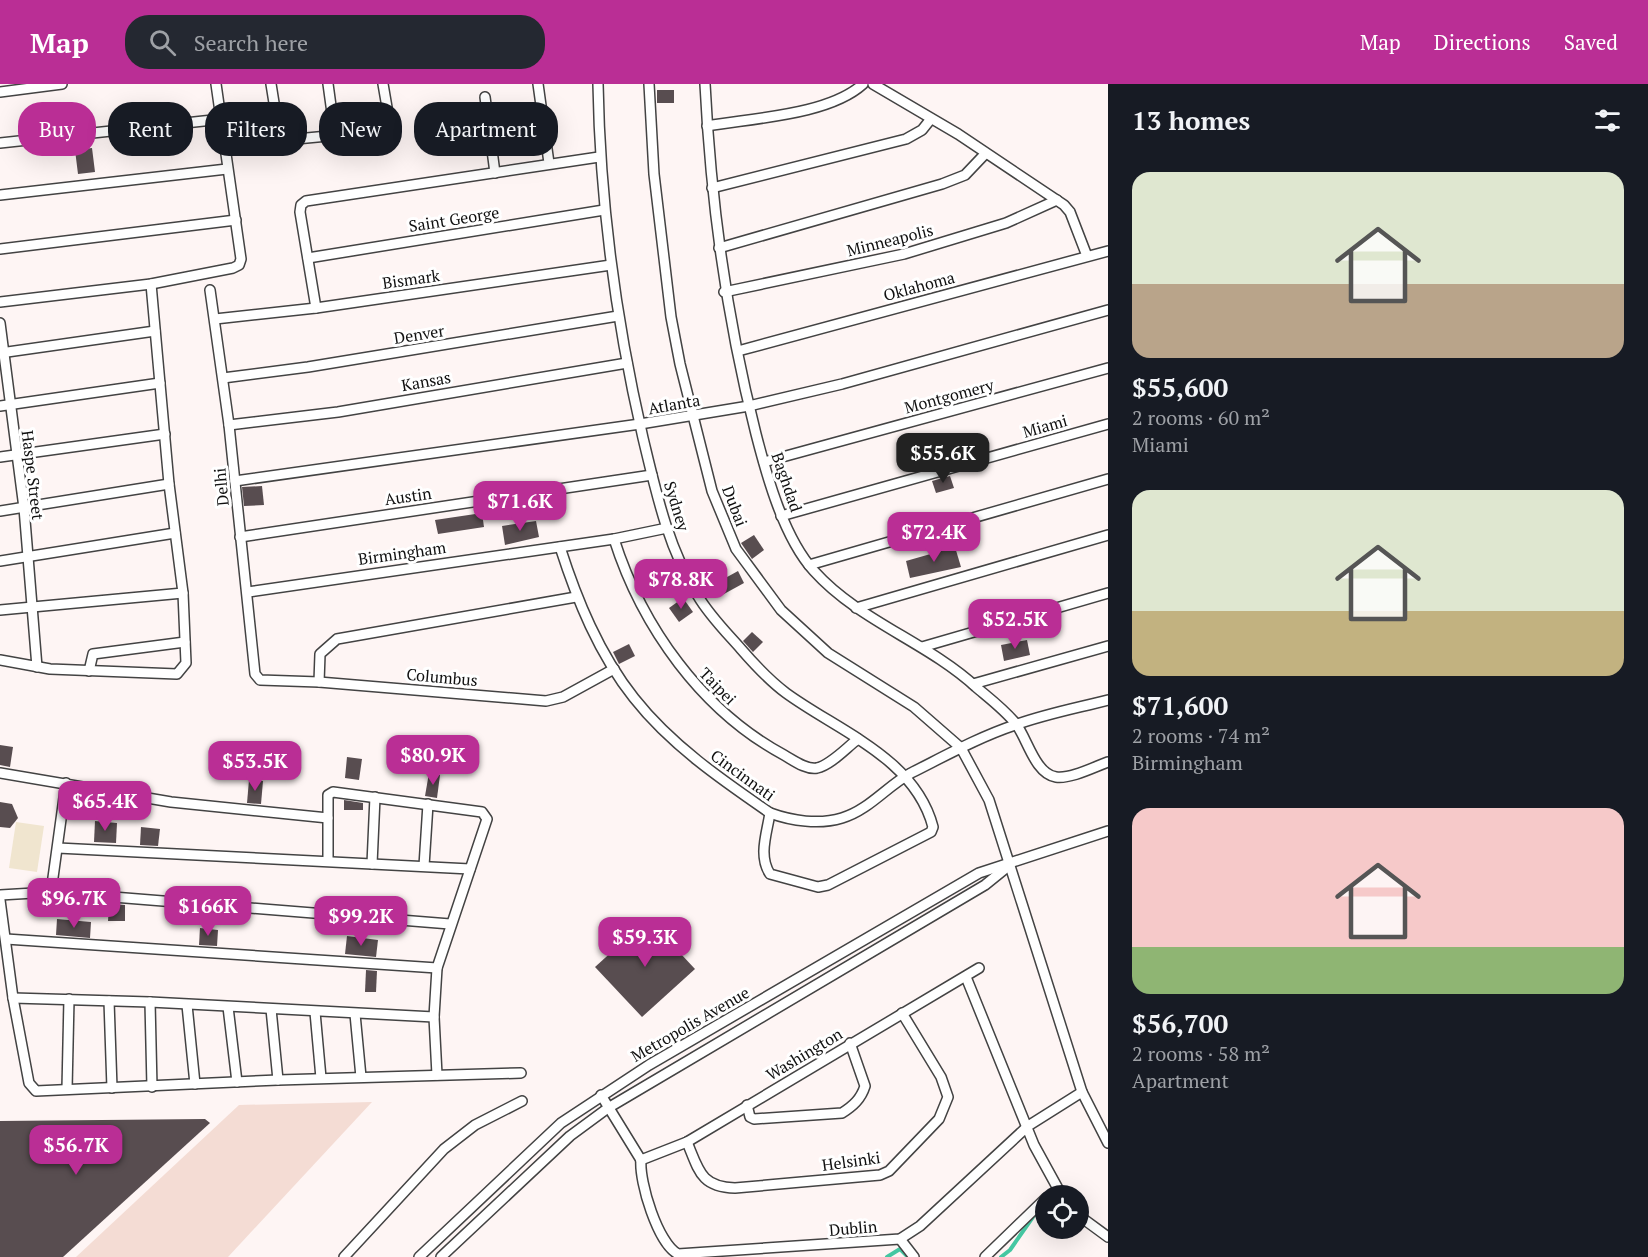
<!DOCTYPE html>
<html lang="en">
<head>
<meta charset="utf-8">
<style>
  :root { --surface:#171b24; --page:#242831; --text:#f1f3f6; --muted:#9ea1a6; --accent:#ba2e95 }
  body { margin:0; font-family:"PT Serif",serif; background:var(--page); color:var(--text); height:100vh; display:flex; flex-direction:column; font-size:22px; white-space:nowrap }
  * { box-sizing:border-box; margin:0 }
  p { font-size:20px; color:var(--muted) }
  .icon { flex:none; width:33px; height:33px; fill:none; stroke:currentColor; stroke-width:2; stroke-linecap:round; stroke-linejoin:round }
  .map { position:relative; flex:1; overflow:hidden }
  .panel { display:flex; flex-direction:column; background:var(--surface); width:540px }
  .panel>* { flex:none }
  .top-card { position:absolute; left:18px; top:18px; width:570px; height:54px; display:flex; gap:12px }
  .buttons { position:absolute; left:1035px; top:1101px; display:grid; gap:12px }
  .buttons a { display:grid; place-items:center; width:54px; height:54px; border-radius:50%; background:var(--surface); box-shadow:0 6px 24px #0002; font-size:30px }
  .price { position:absolute; translate:-50% -51px; padding:0 14px; border-radius:12px; background:var(--accent); color:#fff; font-size:20px; line-height:39px; filter:drop-shadow(0 2px 3px #0008) }
  .price::after { content:''; position:absolute; left:50%; top:36px; width:18px; height:14px; margin-left:-9px; background:inherit; clip-path:polygon(0 0,100% 0,50% 100%) }
  .price.current { background:#222; color:#fff }
  ul { padding:0; list-style:none }
  li { display:grid; align-content:center; gap:12px; height:318px; padding:0 24px }
  li span { display:grid; place-items:center; height:186px; border-radius:18px; color:#555 }
  li>.icon { margin-inline-start:auto }
  span .icon { width:108px; height:108px; fill:#fffc; stroke-width:1 }
  li b { font-size:26px }
  h2 { display:flex; justify-content:space-between; align-items:center; height:72px; padding:0 24px; font-size:26px }
  .pill { padding:0 21px; border-radius:24px; background:var(--surface); box-shadow:0 6px 24px #0002; font-size:21px; line-height:54px }
  .pill.current { background:var(--accent); color:#fff }
  header { display:flex; align-items:center; gap:36px; box-sizing:border-box; height:84px; padding:0 30px; background:var(--accent); color:#fff }
  header strong { font-size:28px }
  nav { display:flex; gap:33px; margin-inline-start:auto; font-size:21px }
  .search { width:420px; height:54px; background:var(--page); display:flex; align-items:center; gap:15px; box-sizing:border-box; padding:0 21px; border-radius:24px; color:var(--muted); font-size:22px }
  main { display:flex; flex:1; min-height:0 }
  .map>svg:first-child { display:block }
  .farmland { fill:#f4dcd4 }
  .pitch { fill:#f0e5cf }
  .lines { fill:none; stroke-linecap:round; stroke-linejoin:round }
  .stream { stroke:#45c7a2; stroke-width:4 }
  .building { fill:#584d50 }
  .street-casing { stroke:#434343; stroke-width:12 }
  .street { stroke:#fff; stroke-width:9 }
  .labels { text-anchor:middle; stroke-width:6; stroke-linejoin:round; paint-order:stroke }
  .street-label { font-size:16px; fill:#101010; stroke:#fff }
</style>
</head>
<body>
<header>
<strong>Map</strong>
<div class="search"><svg class="icon" aria-label="search" viewBox="0 0 24 24"><circle cx="10" cy="10" r="6"/><path d="M15 15l6 6"/></svg>Search here</div>
<nav><a>Map</a><a>Directions</a><a>Saved</a></nav>
</header>
<main>
<div class="map">
<svg width="1108" height="1173" viewBox="0 0 1108 1173">
  <rect width="100%" height="100%" fill="#fef5f4"/>
  <path class="farmland" d="M372,1018l-144,155h-152l163,-152z"/>
  <path class="pitch" d="M16,738l28,4 -7,46 -28,-4z"/>
  <g class="lines">
    <g class="stream">
      <path d="M887,1173l13,-8 8,8"/>
      <path d="M1001,1173l9,-7 25,-36"/>
    </g>
  </g>
  <g class="building">
    <rect x="657" y="6" width="17" height="13"/>
    <path d="M92,64l3,24 -17,2 -3,-24z"/>
    <path d="M950,392l4,12 -18,5 -4,-12z"/>
    <path d="M262,402l2,19 -20,1 -2,-19z"/>
    <path d="M482,429l2,14 -46,7 -3,-14z"/>
    <path d="M536,437l3,16 -34,8 -3,-19z"/>
    <path d="M754,451l10,15 -12,9 -11,-16z"/>
    <path d="M955,463l6,20 -51,11 -4,-17z"/>
    <path d="M738,487l6,12 -20,11 -6,-12z"/>
    <path d="M683,514l10,14 -14,10 -10,-14z"/>
    <path d="M752,548l11,10 -10,10 -10,-11z"/>
    <path d="M1027,556l3,15 -26,6 -3,-16z"/>
    <path d="M629,560l6,12 -16,8 -6,-12z"/>
    <path d="M0,661l13,2 -3,20 -10,-2z"/>
    <path d="M347,673l15,2 -3,21 -14,-2z"/>
    <path d="M429,689l11,2 -3,23 -12,-2z"/>
    <path d="M249,696l14,1 -2,23 -14,-1z"/>
    <path d="M344,716l19,3v7h-19z"/>
    <path d="M0,718l12,2 6,14 -8,10 -10,-1z"/>
    <path d="M95,737l22,2 -1,20 -22,-1z"/>
    <path d="M141,743l19,2 -2,17 -18,-1z"/>
    <path d="M109,820l16,1v16h-17z"/>
    <path d="M57,835l34,3 -1,16 -34,-3z"/>
    <path d="M648,835l47,50 -53,48 -47,-50z"/>
    <path d="M200,844l18,2 -1,16 -18,-1z"/>
    <path d="M347,852l31,4 -2,17 -31,-3z"/>
    <path d="M366,886l11,1 -1,21h-11z"/>
    <path d="M205,1035l5,4 -147,134h-63v-136z"/>
  </g>
  <g class="lines">
    <defs>
      <g id="street">
        <path d="M271,0l8,50 7,6 94,-9 9,-12 -6,-35"/>
        <path d="M328,0l7,51"/>
        <path d="M538,0l11,79"/>
        <path d="M598,0c2,120 18,237 45,354 13,54 25,110 55,158 11,19 28,36 43,53 13,15 29,32 45,44 52,38 129,65 147,134l-2,5 -103,53 -10,2 -48,-13c-12,-18 -3,-41 0,-61"/>
        <path d="M649,0l5,90 17,143 9,47 32,127 24,58 45,61 47,43 86,54 47,41 28,52 93,292 26,51"/>
        <path d="M705,0c6,120 21,233 51,350 11,43 28,104 58,137 45,50 113,71 162,116 13,11 29,23 40,37 11,14 19,50 40,53 15,2 38,-10 52,-15"/>
        <path d="M873,0l85,50 106,71 6,7 17,44"/>
        <path d="M0,8l62,-8"/>
        <path d="M485,13l10,76"/>
        <path d="M707,42c46,-8 122,-11 156,-42"/>
        <path d="M0,59l222,-24"/>
        <path d="M712,104l194,-49 16,-9 8,-10"/>
        <path d="M0,111l227,-26"/>
        <path d="M719,164l223,-64 23,-9 20,-21"/>
        <path d="M0,165l236,-29"/>
        <path d="M308,174l296,-48"/>
        <path d="M210,206l19,135 26,249 5,6 59,2 227,19 17,-4 51,-28"/>
        <path d="M724,208l180,-38 102,-31 51,-23"/>
        <path d="M0,218l151,-18 82,-16 6,-3 2,-6 -25,-175"/>
        <path d="M316,224l-16,-96 1,-7 5,-4 293,-44"/>
        <path d="M215,235l101,-11 295,-43"/>
        <path d="M0,239l24,185 13,159"/>
        <path d="M738,267l370,-100"/>
        <path d="M0,269l155,-22"/>
        <path d="M223,294l85,-11 310,-51"/>
        <path d="M0,322l160,-23"/>
        <path d="M229,341l109,-13 289,-49"/>
        <path d="M0,373l165,-23"/>
        <path d="M764,378l344,-94"/>
        <path d="M235,397l405,-57 109,-18 93,-22 266,-74"/>
        <path d="M0,427l169,-27"/>
        <path d="M781,432l327,-92"/>
        <path d="M240,453l412,-62"/>
        <path d="M614,455c28,88 88,172 170,216 9,5 22,15 33,13 14,-3 30,-21 41,-29"/>
        <path d="M560,463c17,53 39,107 74,151 37,47 88,82 136,115 22,8 49,12 72,5 27,-8 45,-32 69,-45 34,-17 68,-36 104,-48 30,-11 62,-17 93,-25"/>
        <path d="M0,477l175,-28"/>
        <path d="M809,481l299,-86"/>
        <path d="M248,508l366,-53 53,-11"/>
        <path d="M856,524l252,-73"/>
        <path d="M0,526l183,-17"/>
        <path d="M922,563l186,-54"/>
        <path d="M0,576l50,9 127,5 9,-11 -3,-70 -14,-109 -18,-200"/>
        <path d="M89,587l4,-17 92,-12"/>
        <path d="M319,598l1,-28 17,-15 239,-42"/>
        <path d="M973,600l135,-38"/>
        <path d="M0,689l171,29 157,16"/>
        <path d="M58,764l412,21"/>
        <path d="M328,777v-66l5,-3 149,20 5,7 -50,149 -3,49 3,58"/>
        <path d="M372,780l3,-67"/>
        <path d="M424,782l4,-62"/>
        <path d="M51,808l15,-109"/>
        <path d="M0,811l51,-3 399,32"/>
        <path d="M0,816l13,98 16,85 7,8 242,-11 243,-7"/>
        <path d="M6,855l431,29"/>
        <path d="M966,893l68,168 28,51"/>
        <path d="M13,914l137,4 284,15"/>
        <path d="M109,917l3,87"/>
        <path d="M150,918l2,85"/>
        <path d="M187,921l8,79"/>
        <path d="M228,923l9,75"/>
        <path d="M271,925l7,71"/>
        <path d="M315,928l6,66"/>
        <path d="M355,930l6,63"/>
        <path d="M67,1005l2,-90"/>
        <path d="M601,1011l40,65"/>
        <path d="M747,1021l3,12 4,2 88,-6c11,-7 19,-14 23,-27l-15,-43"/>
        <path d="M687,1058c12,29 14,45 48,46l145,-13 9,-4 50,-52 9,-22 -7,-20 -39,-64"/>
        <path d="M641,1076c-2,22 17,84 37,94l222,-15 20,-13 108,-100 54,-34"/>
        <path d="M641,1076l46,-18 292,-174"/>
        <path d="M1078,1131l30,22"/>
        <path d="M900,1155l14,18"/>
        <path d="M344,1173l100,-108 31,-24 47,-24"/>
        <path d="M419,1173l142,-134 88,-58 330,-192 129,-42"/>
        <path d="M441,1173l129,-121 38,-28 377,-223 21,-17"/>
        <path d="M985,1173l61,-59"/>
      </g>
    </defs>
    <use href="#street" class="street-casing"/>
    <use href="#street" class="street"/>
  </g>
  <g class="labels">
    <g class="street-label">
      <text transform="translate(454 135) rotate(-9)" y="6">Saint George</text>
      <text transform="translate(890 156) rotate(-14)" y="6">Minneapolis</text>
      <text transform="translate(411 195) rotate(-8)" y="6">Bismark</text>
      <text transform="translate(919 202) rotate(-15)" y="6">Oklahoma</text>
      <text transform="translate(419 250) rotate(-9)" y="6">Denver</text>
      <text transform="translate(426 297) rotate(-10)" y="6">Kansas</text>
      <text transform="translate(949 312) rotate(-15)" y="6">Montgomery</text>
      <text transform="translate(674 320) rotate(-10)" y="6">Atlanta</text>
      <text transform="translate(1045 342) rotate(-16)" y="6">Miami</text>
      <text transform="translate(33 391) rotate(83)" y="6">Haspe Street</text>
      <text transform="translate(787 398) rotate(71)" y="6">Baghdad</text>
      <text transform="translate(221 403) rotate(-95)" y="6">Delhi</text>
      <text transform="translate(408 412) rotate(-8)" y="6">Austin</text>
      <text transform="translate(677 422) rotate(73)" y="6">Sydney</text>
      <text transform="translate(735 422) rotate(69)" y="6">Dubai</text>
      <text transform="translate(402 469) rotate(-8)" y="6">Birmingham</text>
      <text transform="translate(442 593) rotate(5)" y="6">Columbus</text>
      <text transform="translate(718 602) rotate(46)" y="6">Taipei</text>
      <text transform="translate(743 691) rotate(36)" y="6">Cincinnati</text>
      <text transform="translate(690 940) rotate(-30)" y="6">Metropolis Avenue</text>
      <text transform="translate(804 970) rotate(-31)" y="6">Washington</text>
      <text transform="translate(851 1077) rotate(-8)" y="6">Helsinki</text>
      <text transform="translate(853 1144) rotate(-5)" y="6">Dublin</text>
    </g>
  </g>
</svg>
<div class="buttons">
<a><svg class="icon" aria-label="locate" viewBox="0 0 24 24"><circle cx="12" cy="12" r="6"/><path d="M12 2v4M12 18v4M2 12h4M18 12h4"/></svg></a>
</div>
<b class="price current" style="left:943px;top:400px">$55.6K</b>
<b class="price" style="left:520px;top:448px">$71.6K</b>
<b class="price" style="left:934px;top:479px">$72.4K</b>
<b class="price" style="left:681px;top:526px">$78.8K</b>
<b class="price" style="left:1015px;top:566px">$52.5K</b>
<b class="price" style="left:433px;top:702px">$80.9K</b>
<b class="price" style="left:255px;top:708px">$53.5K</b>
<b class="price" style="left:105px;top:748px">$65.4K</b>
<b class="price" style="left:74px;top:845px">$96.7K</b>
<b class="price" style="left:208px;top:853px">$166K</b>
<b class="price" style="left:361px;top:863px">$99.2K</b>
<b class="price" style="left:645px;top:884px">$59.3K</b>
<b class="price" style="left:76px;top:1092px">$56.7K</b>
<div class="top-card">
<a class="pill current">Buy</a>
<a class="pill">Rent</a>
<a class="pill">Filters</a>
<a class="pill">New</a>
<a class="pill">Apartment</a>
</div>
</div>
<section class="panel">
<h2>13 homes<svg class="icon" aria-label="filters" viewBox="0 0 24 24"><path d="M4 7h16M4 17h16"/><circle cx="9" cy="7" r="2"/><circle cx="15" cy="17" r="2"/></svg></h2>
<ul>
<li><span style="background:linear-gradient(#dfe7d0 60%,#b9a48a 0)"><svg class="icon" aria-label="home" viewBox="0 0 24 24"><path d="M3 11l9-7 9 7M6 9v11h12V9"/></svg></span><div><b>$55,600</b><p>2 rooms · 60 m²</p><p>Miami</p></div></li>
<li><span style="background:linear-gradient(#dfe7d0 65%,#c2b280 0)"><svg class="icon" aria-label="home" viewBox="0 0 24 24"><path d="M3 11l9-7 9 7M6 9v11h12V9"/></svg></span><div><b>$71,600</b><p>2 rooms · 74 m²</p><p>Birmingham</p></div></li>
<li><span style="background:linear-gradient(#f6c9c9 75%,#8fb573 0)"><svg class="icon" aria-label="home" viewBox="0 0 24 24"><path d="M3 11l9-7 9 7M6 9v11h12V9"/></svg></span><div><b>$56,700</b><p>2 rooms · 58 m²</p><p>Apartment</p></div></li>
</ul>
</section>
</main>
</body>
</html>
